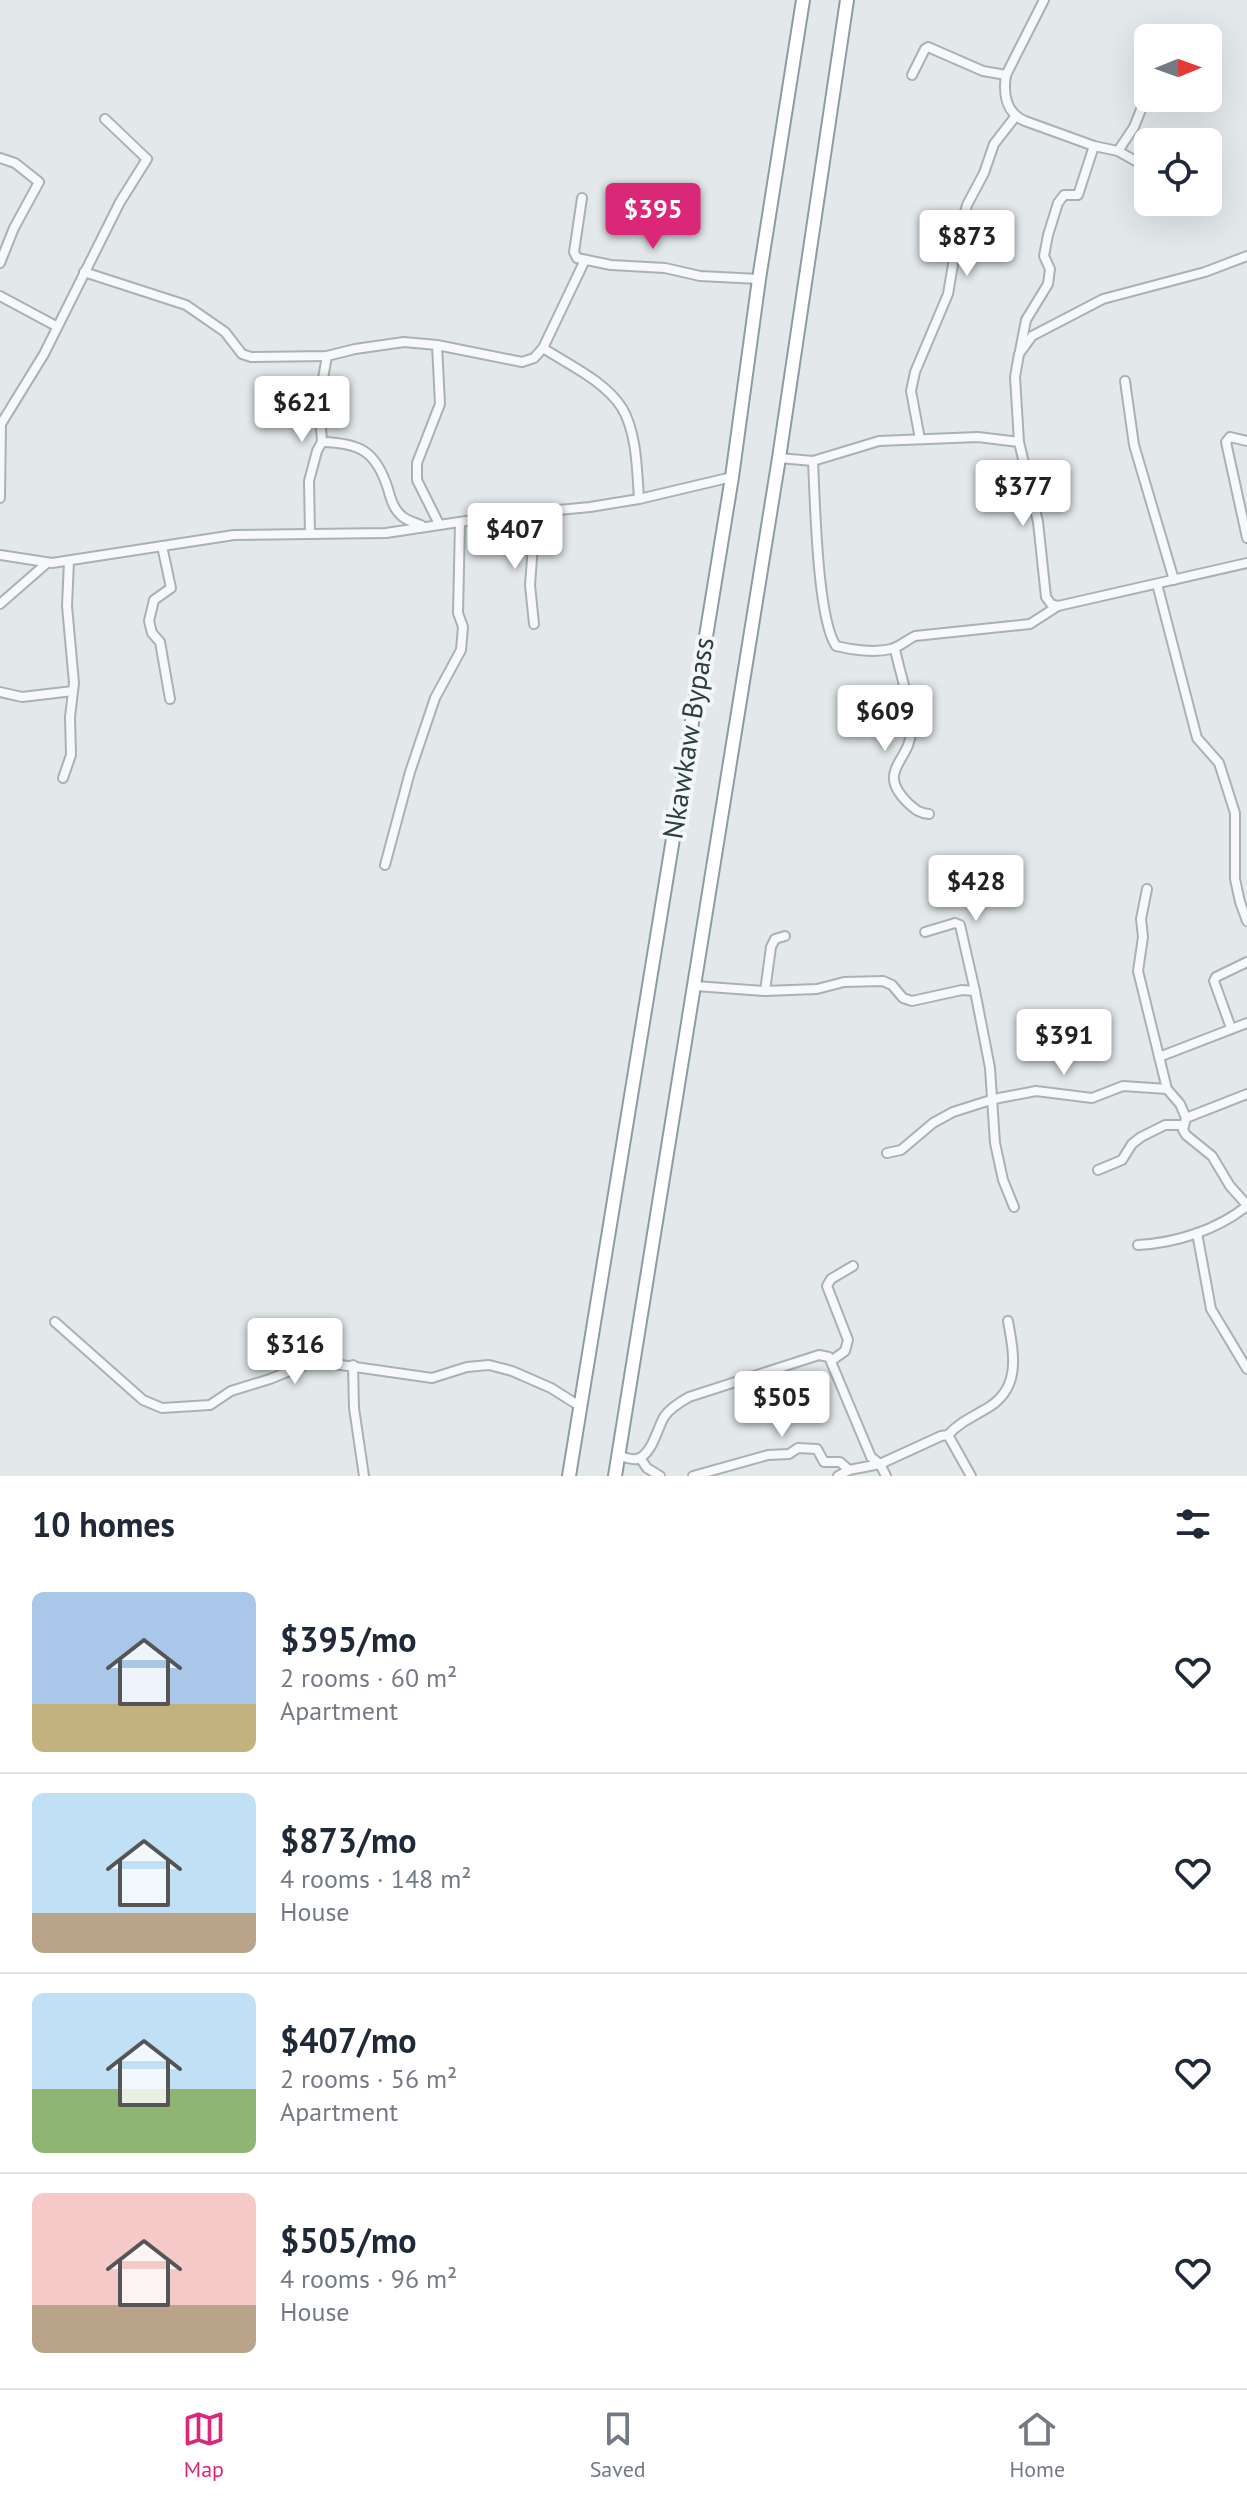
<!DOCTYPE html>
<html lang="en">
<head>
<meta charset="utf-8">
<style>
  :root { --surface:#fff; --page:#f6f6f7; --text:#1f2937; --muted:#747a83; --line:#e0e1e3; --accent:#db2777 }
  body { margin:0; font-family:"PT Sans",sans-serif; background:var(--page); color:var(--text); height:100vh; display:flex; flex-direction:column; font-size:30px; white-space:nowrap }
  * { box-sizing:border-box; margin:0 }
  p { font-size:26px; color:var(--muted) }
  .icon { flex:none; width:44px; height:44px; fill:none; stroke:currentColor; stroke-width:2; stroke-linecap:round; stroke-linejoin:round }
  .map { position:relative; height:1476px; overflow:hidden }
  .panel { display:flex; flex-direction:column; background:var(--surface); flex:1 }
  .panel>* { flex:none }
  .needle { width:52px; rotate:89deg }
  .controls { position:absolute; left:1134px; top:24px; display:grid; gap:16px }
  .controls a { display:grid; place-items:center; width:88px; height:88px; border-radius:12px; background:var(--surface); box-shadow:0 8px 32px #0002; font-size:40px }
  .price { position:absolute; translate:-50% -68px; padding:0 18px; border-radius:8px; background:#fff; color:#222; font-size:26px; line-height:52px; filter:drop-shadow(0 2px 4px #0008) }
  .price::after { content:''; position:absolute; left:50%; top:48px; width:24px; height:18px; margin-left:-12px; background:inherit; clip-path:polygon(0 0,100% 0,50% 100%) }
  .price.selected { background:var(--accent); color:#fff }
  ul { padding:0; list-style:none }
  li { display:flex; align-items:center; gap:24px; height:200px; padding:0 32px }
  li+li { border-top:2px solid var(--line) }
  li span { display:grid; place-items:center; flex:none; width:224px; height:160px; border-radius:12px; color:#555 }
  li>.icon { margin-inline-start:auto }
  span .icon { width:96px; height:96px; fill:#fffc; stroke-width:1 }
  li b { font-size:34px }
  h2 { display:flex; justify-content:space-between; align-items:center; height:96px; padding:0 32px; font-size:34px }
  .menu { display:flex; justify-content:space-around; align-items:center; height:112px; border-top:2px solid var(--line); background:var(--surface); font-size:22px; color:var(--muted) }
  .menu a { display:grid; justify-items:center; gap:4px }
  .menu .selected { color:var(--accent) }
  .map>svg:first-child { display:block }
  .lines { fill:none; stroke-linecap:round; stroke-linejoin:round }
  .minor-casing { stroke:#a8b2b5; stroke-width:12 }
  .trunk-casing { stroke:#8b9da1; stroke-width:16 }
  .minor { stroke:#f6f8f9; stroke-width:8 }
  .trunk { stroke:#fff; stroke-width:12 }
  .labels { text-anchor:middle; stroke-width:8; stroke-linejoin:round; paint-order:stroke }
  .street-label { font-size:28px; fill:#2b3e42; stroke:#f3f7f8 }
</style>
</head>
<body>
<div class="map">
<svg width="1247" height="1476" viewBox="0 0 1247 1476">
  <rect width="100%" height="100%" fill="#e3e9eb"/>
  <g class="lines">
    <defs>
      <g id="minor">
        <path d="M1044,0l-38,75c-3,19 0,38 19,46l69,25 24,5 30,17"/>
        <path d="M912,75l13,-26 3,-2 55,24 23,4"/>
        <path d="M1118,151l16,-24 14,-35"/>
        <path d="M0,158l15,5 24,19 -25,46 -14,35"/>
        <path d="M582,198l-8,54 3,6 34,7 54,3 35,8 59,3"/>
        <path d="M84,272l102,33 39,27 17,22 9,3 76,-1 28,-7 49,-7 33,3 85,17 12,-4 9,-10 42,-88"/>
        <path d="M0,296l56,30"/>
        <path d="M437,345l3,59 -23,59v17l22,44"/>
        <path d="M543,348c26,17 62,33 79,60 15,25 15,63 17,91"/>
        <path d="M1020,351l6,-31 22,-36 2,-15 -6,-13 4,-21 10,-32 6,-8h14l16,-49"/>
        <path d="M1125,381l9,64 40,135"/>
        <path d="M920,439l-9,-48 4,-19 33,-78 9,-53 10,-36 17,-32 10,-29 21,-27"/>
        <path d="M1247,441l-17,-4 -4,5 21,96"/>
        <path d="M322,442c38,1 54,9 66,47 3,11 6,21 15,28 5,4 13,6 18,8"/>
        <path d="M1019,442l-4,-65 4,-23 13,-18 71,-37 102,-27 42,-16"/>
        <path d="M779,458l34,3 66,-20 99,-4 41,5 19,80 8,75 5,7 7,2 189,-43"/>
        <path d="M813,461c2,39 4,157 23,185 16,4 39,7 55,3 8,-2 16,-9 24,-13l115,-12 28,-18"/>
        <path d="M0,498l1,-74 43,-70 76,-152 27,-43 -42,-40"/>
        <path d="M531,514l2,31 -3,40 4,39"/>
        <path d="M310,534l-1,-53 8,-30 5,-9 -3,-41 8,-45"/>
        <path d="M162,546l9,42 -17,12 -5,21 3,12 8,9 10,57"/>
        <path d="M0,555l52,8 182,-28 152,-2 120,-18 84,-8 49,-8 93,-22"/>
        <path d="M1157,584l40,154 22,25 16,50v66l5,23 7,19"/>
        <path d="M0,604l47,-41"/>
        <path d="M895,649c5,25 16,54 16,80 1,32 -37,41 -3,74 8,7 11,10 21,11"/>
        <path d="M0,692l22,5 51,-6"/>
        <path d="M63,778l8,-23 -1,-38 4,-34 -7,-77 2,-45"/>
        <path d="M385,865l25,-93 25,-74 26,-48 2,-23 -5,-14 2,-91"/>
        <path d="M1147,889l-6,30 2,18 -5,34 29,118"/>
        <path d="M925,932l30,-9 5,2 15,66"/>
        <path d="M695,986l70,5 52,-2 27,-7 39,-1 9,4 11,13 9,3 50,-11 13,1 15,77 5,75 8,37 11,27"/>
        <path d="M765,991l6,-44 4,-8 10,-3"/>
        <path d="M1231,1028l-17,-47 2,-4 31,-15"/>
        <path d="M1159,1057l88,-34"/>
        <path d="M1186,1118l-3,12 3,5 26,21 18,30 17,19"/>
        <path d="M887,1153l14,-3 32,-27 20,-11 41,-13 42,-8 56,7 31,-12 44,3 13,15 6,14 61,-24"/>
        <path d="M1098,1170l24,-10 10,-16 9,-7 24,-12h18"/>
        <path d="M1197,1233l14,76 36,60"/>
        <path d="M1138,1245c38,-2 79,-15 109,-39"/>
        <path d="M55,1322l88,78 19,8 48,-3 21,-14 39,-12 39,-16 11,-1 112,16 35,-11 22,-2 23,6 39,17 30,19"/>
        <path d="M831,1361l14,-10 3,-11 -21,-54 4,-7 22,-13"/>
        <path d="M353,1365l1,43 10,68"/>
        <path d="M948,1435l23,41"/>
        <path d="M618,1455c5,2 13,5 19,4 15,-4 20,-30 27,-42 6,-9 16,-15 25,-20l130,-42 10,2 42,100 9,7 61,-28 7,-1c11,-12 22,-17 36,-25 38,-20 30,-55 24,-89"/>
        <path d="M640,1458l7,10 13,8"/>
        <path d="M693,1476l75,-21 21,-1 9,-6 19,1 7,13h16l9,8"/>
        <path d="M838,1476l11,-6 31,-6 6,12"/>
      </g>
      <g id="trunk">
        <path d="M569,1476l163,-999 27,-198 44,-279"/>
        <path d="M615,1476l164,-1018 68,-458"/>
      </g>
    </defs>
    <use href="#minor" class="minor-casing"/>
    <use href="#trunk" class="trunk-casing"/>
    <use href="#minor" class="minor"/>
    <use href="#trunk" class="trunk"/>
  </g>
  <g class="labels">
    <g class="street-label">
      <text transform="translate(688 738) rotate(-81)" y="10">Nkawkaw Bypass</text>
    </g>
  </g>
</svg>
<div class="controls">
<a><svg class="needle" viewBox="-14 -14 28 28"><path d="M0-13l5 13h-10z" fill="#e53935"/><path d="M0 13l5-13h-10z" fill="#747a83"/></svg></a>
<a><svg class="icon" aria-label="locate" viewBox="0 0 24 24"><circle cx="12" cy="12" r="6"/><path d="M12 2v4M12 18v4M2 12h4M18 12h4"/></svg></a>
</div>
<b class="price selected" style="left:653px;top:251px">$395</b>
<b class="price" style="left:967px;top:278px">$873</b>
<b class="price" style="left:302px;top:444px">$621</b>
<b class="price" style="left:1023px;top:528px">$377</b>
<b class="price" style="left:515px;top:571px">$407</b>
<b class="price" style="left:885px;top:753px">$609</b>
<b class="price" style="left:976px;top:923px">$428</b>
<b class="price" style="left:1064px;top:1077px">$391</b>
<b class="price" style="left:295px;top:1386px">$316</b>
<b class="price" style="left:782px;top:1439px">$505</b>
</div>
<section class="panel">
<h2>10 homes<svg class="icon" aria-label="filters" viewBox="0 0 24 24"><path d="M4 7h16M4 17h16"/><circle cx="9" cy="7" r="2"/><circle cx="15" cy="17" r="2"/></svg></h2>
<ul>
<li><span style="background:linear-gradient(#a9c7e8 70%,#c2b280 0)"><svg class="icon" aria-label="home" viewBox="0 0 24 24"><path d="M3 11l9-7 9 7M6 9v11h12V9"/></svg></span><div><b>$395/mo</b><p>2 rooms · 60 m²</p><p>Apartment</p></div><svg class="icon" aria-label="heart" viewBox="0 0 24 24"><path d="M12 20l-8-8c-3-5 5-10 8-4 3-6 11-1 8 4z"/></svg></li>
<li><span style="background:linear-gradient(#bfe0f5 75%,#b9a48a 0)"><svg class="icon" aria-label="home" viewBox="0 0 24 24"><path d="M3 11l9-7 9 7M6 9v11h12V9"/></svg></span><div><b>$873/mo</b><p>4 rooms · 148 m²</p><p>House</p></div><svg class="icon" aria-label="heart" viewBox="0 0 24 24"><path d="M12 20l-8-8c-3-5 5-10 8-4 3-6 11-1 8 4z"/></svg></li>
<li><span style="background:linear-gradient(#bfe0f5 60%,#8fb573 0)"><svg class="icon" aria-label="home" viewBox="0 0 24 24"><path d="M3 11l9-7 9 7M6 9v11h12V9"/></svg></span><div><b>$407/mo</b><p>2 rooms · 56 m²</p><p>Apartment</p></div><svg class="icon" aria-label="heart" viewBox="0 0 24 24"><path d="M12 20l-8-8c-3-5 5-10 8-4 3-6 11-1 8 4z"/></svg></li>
<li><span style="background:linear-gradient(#f6c9c9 70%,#b9a48a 0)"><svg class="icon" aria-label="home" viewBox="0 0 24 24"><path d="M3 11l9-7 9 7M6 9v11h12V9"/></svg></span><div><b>$505/mo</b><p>4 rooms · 96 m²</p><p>House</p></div><svg class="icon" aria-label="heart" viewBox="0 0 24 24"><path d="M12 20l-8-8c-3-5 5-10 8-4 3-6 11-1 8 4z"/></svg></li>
</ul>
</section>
<nav class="menu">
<a class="selected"><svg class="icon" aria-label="map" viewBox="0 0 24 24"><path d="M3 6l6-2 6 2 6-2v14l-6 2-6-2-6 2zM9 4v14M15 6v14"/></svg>Map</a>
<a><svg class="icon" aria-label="saved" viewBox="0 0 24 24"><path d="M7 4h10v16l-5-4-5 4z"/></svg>Saved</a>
<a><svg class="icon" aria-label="home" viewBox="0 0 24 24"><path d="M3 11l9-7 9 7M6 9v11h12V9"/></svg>Home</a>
</nav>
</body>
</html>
